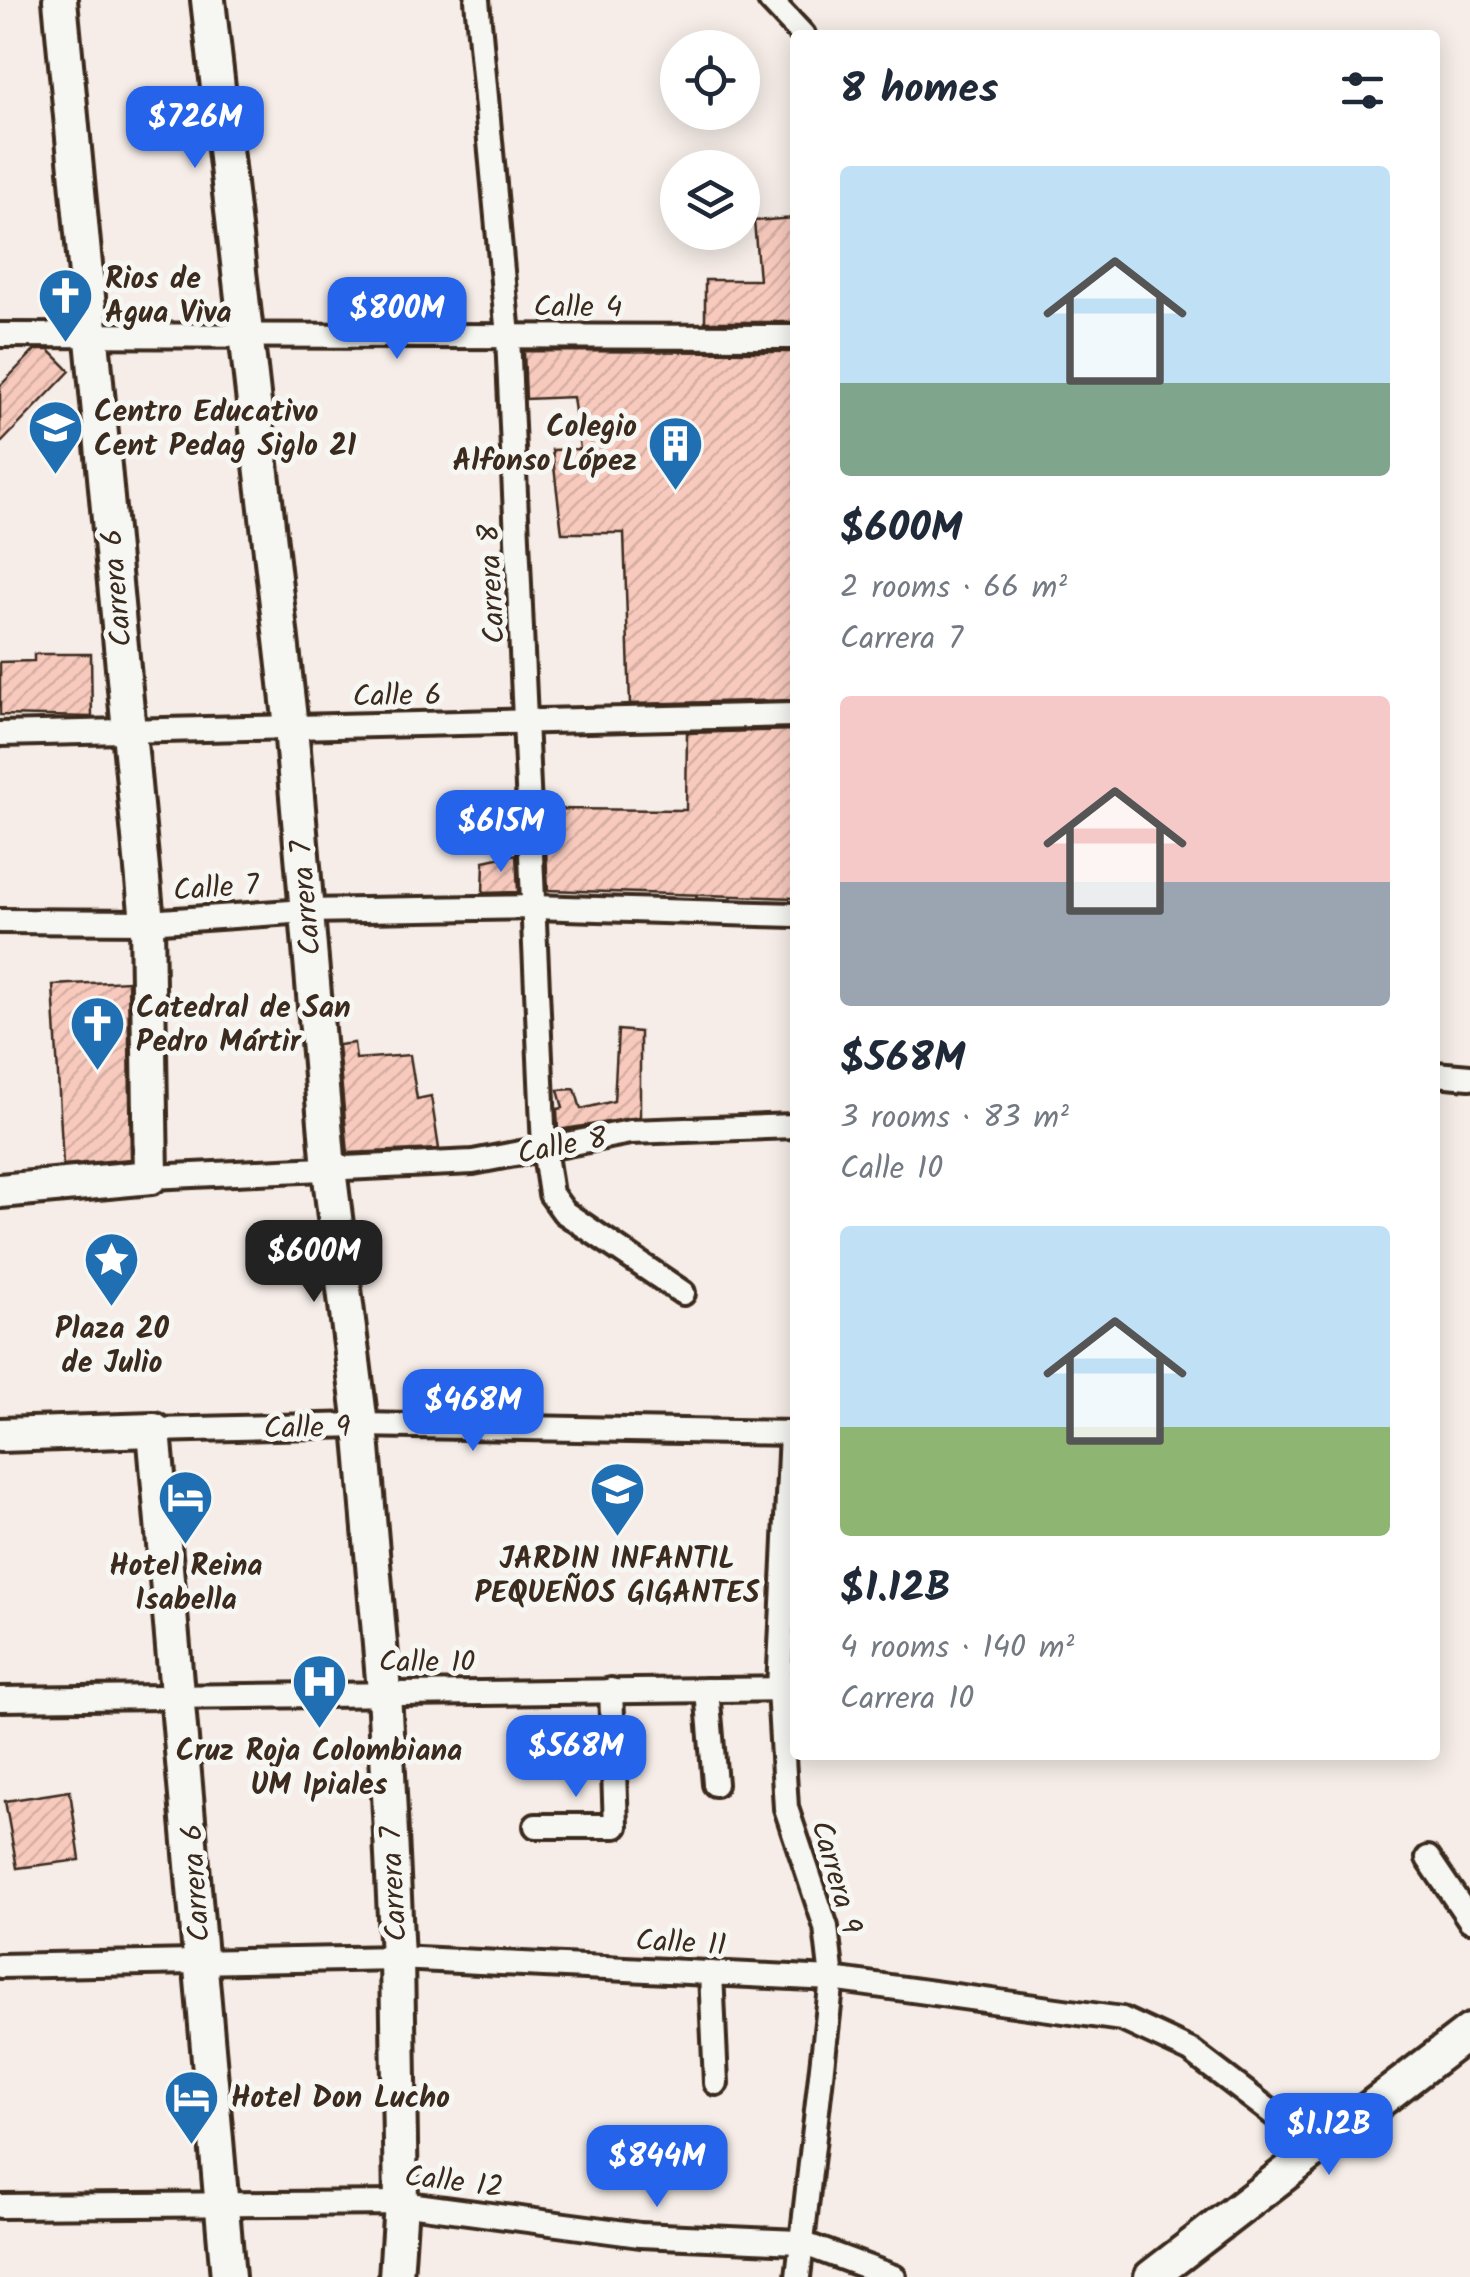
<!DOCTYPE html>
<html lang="en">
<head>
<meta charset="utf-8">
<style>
  :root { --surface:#fff; --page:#f2f2f3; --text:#1f2937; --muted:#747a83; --accent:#2563eb }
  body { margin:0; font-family:Kalam,sans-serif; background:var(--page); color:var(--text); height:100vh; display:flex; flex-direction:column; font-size:38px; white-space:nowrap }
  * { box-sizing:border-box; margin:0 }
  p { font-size:32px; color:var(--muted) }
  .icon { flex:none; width:55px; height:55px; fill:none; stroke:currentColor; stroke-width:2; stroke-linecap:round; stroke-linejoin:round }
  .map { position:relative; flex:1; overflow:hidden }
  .side { position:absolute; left:790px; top:30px; width:650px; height:1730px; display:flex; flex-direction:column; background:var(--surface); border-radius:10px; box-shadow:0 5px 25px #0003 }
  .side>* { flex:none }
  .fabs { position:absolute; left:660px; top:30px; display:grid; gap:20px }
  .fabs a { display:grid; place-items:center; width:100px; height:100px; border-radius:50%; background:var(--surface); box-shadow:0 5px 25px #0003; font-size:50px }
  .price { position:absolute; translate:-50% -85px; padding:0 22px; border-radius:20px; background:var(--accent); color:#fff; font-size:32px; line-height:65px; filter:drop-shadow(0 2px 5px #0008) }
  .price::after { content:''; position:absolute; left:50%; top:60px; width:30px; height:22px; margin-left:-15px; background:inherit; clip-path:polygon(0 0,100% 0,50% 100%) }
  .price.current { background:#222; color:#fff }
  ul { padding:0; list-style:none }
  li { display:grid; align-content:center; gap:20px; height:530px; padding:0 50px }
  li span { display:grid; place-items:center; height:310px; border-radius:10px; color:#555 }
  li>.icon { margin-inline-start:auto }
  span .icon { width:180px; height:180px; fill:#fffc; stroke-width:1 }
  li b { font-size:42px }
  h2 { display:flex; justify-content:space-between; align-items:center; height:120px; padding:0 50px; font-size:42px }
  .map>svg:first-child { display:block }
  .building { fill:url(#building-hatch); stroke:#3b2a1e; stroke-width:2.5 }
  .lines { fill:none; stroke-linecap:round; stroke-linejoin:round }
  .street-casing { stroke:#3b2a1e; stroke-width:30 }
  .secondary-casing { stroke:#3b2a1e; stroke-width:40 }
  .street { stroke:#f6f6f2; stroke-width:22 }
  .secondary { stroke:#f6f6f2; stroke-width:32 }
  .labels { text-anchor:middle; stroke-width:10; stroke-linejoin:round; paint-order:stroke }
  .poi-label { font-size:30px; font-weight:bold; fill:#3b2a1e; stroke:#f6f6f2; text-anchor:start }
  .street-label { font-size:30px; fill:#3b2a1e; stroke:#f6f6f2 }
</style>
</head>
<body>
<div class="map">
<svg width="1470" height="2277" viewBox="0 0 1470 2277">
  <defs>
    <pattern id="building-hatch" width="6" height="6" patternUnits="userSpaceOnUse" patternTransform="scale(2.5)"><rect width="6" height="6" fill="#f8cabe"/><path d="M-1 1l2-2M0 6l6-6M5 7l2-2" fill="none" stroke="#d6aea3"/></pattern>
  </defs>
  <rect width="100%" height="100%" fill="#f6ede8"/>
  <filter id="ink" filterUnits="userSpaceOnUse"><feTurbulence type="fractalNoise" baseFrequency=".01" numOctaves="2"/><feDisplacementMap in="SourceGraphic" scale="20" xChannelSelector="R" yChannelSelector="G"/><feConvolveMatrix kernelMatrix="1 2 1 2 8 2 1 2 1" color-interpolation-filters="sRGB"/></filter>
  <g filter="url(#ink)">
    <g class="building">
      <path d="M795,218v104h-90v-42h54l-5,-59z"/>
      <path d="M35,350h14l21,21 -70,73v-58z"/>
      <path d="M524,351l271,1v348l-165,4 -6,-171h-62l-10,-83 28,-1 -7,-52 -47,2z"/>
      <path d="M34,654h57l1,63 -92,-2v-53l34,-1z"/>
      <path d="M795,730v168l-247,-8 -4,-81 142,1 1,-77z"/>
      <path d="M516,854l2,38 -35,1 1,-32z"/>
      <path d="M128,981l3,178 -68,6 -10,-180z"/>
      <path d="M618,1030l22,2v85l-82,13 -1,-21 6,-1 -5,-18 17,-1 6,20 33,-8z"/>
      <path d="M354,1043l2,16 54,-4 7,44 14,-3 8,53 -91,4 -10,-108z"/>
      <path d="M70,1791l10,69 -63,8 -12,-67z"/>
    </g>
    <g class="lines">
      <defs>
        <g id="street">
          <path d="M477,0l31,336 36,812 7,46 13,18 119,81"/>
          <path d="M770,0l33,35"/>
          <path d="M0,335l795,2"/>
          <path d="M0,734l795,-19"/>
          <path d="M0,921l147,1 159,-11 227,-4 262,8"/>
          <path d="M1435,1074l35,3"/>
          <path d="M151,1177l322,-15 157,-30 165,-6"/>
          <path d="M154,1430l207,-5 434,8"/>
          <path d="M791,1433l-12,256 7,119 40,119 6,52 -34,298"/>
          <path d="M707,1690l8,94"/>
          <path d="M0,1699l795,-10"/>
          <path d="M536,1826h80l-5,-136"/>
          <path d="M1428,1858l42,62"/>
          <path d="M0,1966l397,-8 435,21 290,40 69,32 126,96"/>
          <path d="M711,1973l5,110"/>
          <path d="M0,2206l401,-3 239,32 159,7 95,35"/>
        </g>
        <g id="secondary">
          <path d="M208,0l83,727 38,442 32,256 23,266 13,267 4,245 -5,74"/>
          <path d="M0,1191l151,-14 -4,-255 -87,-922"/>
          <path d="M0,1435l154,-5 74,847"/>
          <path d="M1151,2277l319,-246"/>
        </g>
      </defs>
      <use href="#street" class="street-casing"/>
      <use href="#secondary" class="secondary-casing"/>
      <use href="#street" class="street"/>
      <use href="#secondary" class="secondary"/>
    </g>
  </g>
  <defs>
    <symbol id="church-pin" viewBox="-11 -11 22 30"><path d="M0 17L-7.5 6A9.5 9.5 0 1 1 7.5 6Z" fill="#1f6fb2" stroke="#f6f6f2"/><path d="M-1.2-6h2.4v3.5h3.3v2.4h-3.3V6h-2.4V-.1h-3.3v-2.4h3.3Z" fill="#fff"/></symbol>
    <symbol id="school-pin" viewBox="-11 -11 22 30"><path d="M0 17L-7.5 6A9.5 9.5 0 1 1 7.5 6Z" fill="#1f6fb2" stroke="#f6f6f2"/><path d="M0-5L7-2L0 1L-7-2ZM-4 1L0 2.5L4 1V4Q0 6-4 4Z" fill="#fff"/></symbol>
    <symbol id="building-pin" viewBox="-11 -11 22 30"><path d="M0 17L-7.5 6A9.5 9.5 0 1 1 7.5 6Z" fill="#1f6fb2" stroke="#f6f6f2"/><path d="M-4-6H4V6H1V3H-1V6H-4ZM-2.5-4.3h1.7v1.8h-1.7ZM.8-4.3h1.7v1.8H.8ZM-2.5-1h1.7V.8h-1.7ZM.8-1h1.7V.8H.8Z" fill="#fff"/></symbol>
    <symbol id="sight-pin" viewBox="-11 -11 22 30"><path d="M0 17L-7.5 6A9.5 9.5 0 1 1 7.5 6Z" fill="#1f6fb2" stroke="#f6f6f2"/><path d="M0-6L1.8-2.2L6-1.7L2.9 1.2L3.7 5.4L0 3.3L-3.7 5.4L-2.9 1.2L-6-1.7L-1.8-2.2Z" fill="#fff"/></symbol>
    <symbol id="hotel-pin" viewBox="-11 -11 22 30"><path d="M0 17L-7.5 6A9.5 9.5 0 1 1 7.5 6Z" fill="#1f6fb2" stroke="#f6f6f2"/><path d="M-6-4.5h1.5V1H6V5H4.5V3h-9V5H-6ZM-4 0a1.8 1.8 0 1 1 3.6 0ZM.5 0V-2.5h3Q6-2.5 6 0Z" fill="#fff"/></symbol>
    <symbol id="hospital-pin" viewBox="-11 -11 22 30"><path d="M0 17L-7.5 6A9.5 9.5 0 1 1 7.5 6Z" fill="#1f6fb2" stroke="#f6f6f2"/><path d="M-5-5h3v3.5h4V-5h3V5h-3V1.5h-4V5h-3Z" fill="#fff"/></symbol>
  </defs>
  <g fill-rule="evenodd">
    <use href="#church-pin" x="34" y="264" width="63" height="86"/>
    <use href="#school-pin" x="24" y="396" width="63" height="86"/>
    <use href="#building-pin" x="644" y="412" width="63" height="86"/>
    <use href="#church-pin" x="66" y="992" width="63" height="86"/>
    <use href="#sight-pin" x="80" y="1228" width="63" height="86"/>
    <use href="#school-pin" x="586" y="1458" width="63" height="86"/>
    <use href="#hotel-pin" x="154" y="1466" width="63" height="86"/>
    <use href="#hospital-pin" x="288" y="1650" width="63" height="86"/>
    <use href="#hotel-pin" x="160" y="2066" width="63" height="86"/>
  </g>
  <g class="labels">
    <g class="poi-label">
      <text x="105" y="288">Rios de<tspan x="105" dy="34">Agua Viva</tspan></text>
      <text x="94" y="421">Centro Educativo<tspan x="94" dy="34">Cent Pedag Siglo 21</tspan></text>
      <text x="637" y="436" text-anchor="end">Colegio<tspan x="637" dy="34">Alfonso López</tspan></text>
      <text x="136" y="1017">Catedral de San<tspan x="136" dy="34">Pedro Mártir</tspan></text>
      <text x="112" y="1338" text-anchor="middle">Plaza 20<tspan x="112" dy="34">de Julio</tspan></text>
      <text x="617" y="1568" text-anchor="middle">JARDIN INFANTIL<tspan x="617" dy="34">PEQUEÑOS GIGANTES</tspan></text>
      <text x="186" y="1575" text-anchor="middle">Hotel Reina<tspan x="186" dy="34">Isabella</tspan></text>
      <text x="319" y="1760" text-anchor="middle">Cruz Roja Colombiana<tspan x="319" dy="34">UM Ipiales</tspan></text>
      <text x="231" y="2107">Hotel Don Lucho</text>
    </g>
    <g class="street-label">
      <text x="578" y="316">Calle 4</text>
      <text transform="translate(491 584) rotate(-93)" y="10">Carrera 8</text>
      <text transform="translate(116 588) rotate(-95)" y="10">Carrera 6</text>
      <text transform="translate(397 695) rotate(-1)" y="10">Calle 6</text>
      <text transform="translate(216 887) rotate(-4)" y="10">Calle 7</text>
      <text transform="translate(305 898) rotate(-95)" y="10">Carrera 7</text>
      <text transform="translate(562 1145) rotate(-11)" y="10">Calle 8</text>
      <text transform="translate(307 1427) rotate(-1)" y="10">Calle 9</text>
      <text x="427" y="1671">Calle 10</text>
      <text transform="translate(837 1877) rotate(74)" y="10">Carrera 9</text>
      <text transform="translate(195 1883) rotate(-94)" y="10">Carrera 6</text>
      <text transform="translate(393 1884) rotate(-93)" y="10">Carrera 7</text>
      <text transform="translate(681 1942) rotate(3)" y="10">Calle 11</text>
      <text transform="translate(454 2181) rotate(7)" y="10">Calle 12</text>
    </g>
  </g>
</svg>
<div class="fabs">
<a><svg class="icon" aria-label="locate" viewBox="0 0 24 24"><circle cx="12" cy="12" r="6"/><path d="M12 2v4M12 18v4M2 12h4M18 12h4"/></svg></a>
<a><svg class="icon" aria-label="layers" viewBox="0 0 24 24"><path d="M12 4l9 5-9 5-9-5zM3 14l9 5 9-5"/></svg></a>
</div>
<b class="price" style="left:195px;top:171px">$726M</b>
<b class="price" style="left:397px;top:362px">$800M</b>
<b class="price" style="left:501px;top:875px">$615M</b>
<b class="price current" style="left:314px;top:1305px">$600M</b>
<b class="price" style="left:473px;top:1454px">$468M</b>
<b class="price" style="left:576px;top:1800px">$568M</b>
<b class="price" style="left:1329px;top:2178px">$1.12B</b>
<b class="price" style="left:657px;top:2210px">$844M</b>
<section class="side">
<h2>8 homes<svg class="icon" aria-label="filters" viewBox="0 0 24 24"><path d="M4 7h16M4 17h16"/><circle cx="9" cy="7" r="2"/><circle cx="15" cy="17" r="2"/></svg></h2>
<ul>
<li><span style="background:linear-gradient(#bfe0f5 70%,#7fa58c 0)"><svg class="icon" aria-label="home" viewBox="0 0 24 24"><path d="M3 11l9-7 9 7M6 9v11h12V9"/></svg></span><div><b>$600M</b><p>2 rooms · 66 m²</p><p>Carrera 7</p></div></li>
<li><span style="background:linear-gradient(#f6c9c9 60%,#9aa5b1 0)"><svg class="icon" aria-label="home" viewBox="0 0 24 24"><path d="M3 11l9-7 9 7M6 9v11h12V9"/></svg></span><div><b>$568M</b><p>3 rooms · 83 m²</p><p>Calle 10</p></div></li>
<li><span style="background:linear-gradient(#bfe0f5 65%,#8fb573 0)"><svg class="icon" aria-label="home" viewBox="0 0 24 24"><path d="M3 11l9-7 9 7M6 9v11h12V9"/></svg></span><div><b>$1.12B</b><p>4 rooms · 140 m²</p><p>Carrera 10</p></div></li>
</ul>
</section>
</div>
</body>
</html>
